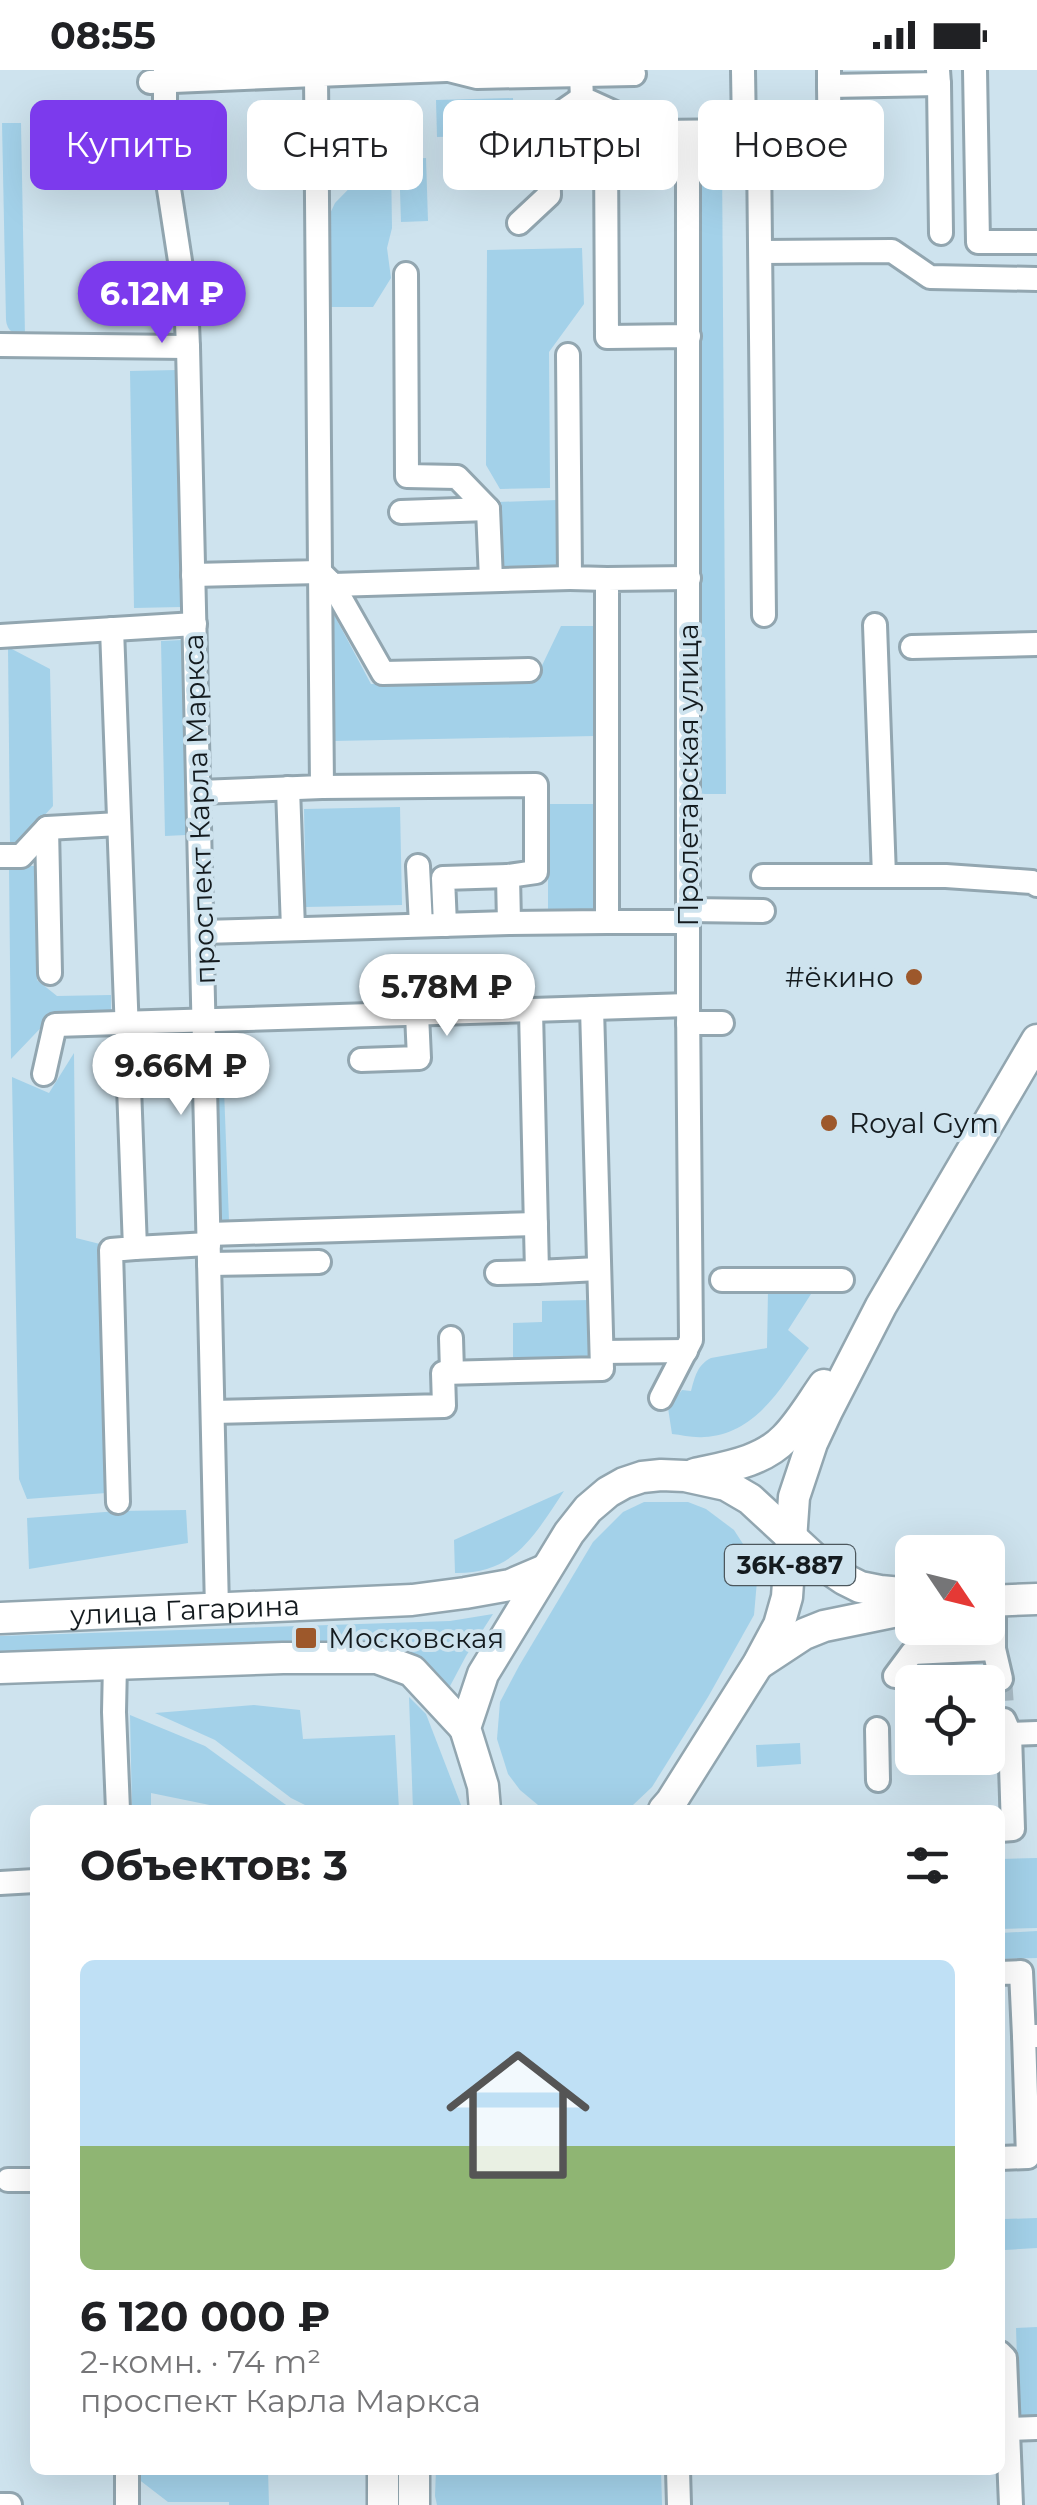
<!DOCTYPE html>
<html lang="ru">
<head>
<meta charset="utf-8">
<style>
  :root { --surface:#fff; --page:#f2f2f2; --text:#202124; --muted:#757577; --line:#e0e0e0; --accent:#7c3aed }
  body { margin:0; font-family:Montserrat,sans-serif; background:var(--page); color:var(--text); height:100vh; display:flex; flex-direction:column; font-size:38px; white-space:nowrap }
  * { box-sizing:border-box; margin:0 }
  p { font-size:32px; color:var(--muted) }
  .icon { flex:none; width:55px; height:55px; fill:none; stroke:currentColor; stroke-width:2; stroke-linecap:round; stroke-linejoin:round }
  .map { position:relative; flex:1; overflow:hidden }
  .panel { position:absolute; left:30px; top:1735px; width:975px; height:670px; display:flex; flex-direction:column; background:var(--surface); border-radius:15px; box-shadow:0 10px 40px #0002 }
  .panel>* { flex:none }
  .guide { position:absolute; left:30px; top:30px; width:978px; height:90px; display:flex; gap:20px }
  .needle { width:65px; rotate:125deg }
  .fabs { position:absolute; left:895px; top:1465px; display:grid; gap:20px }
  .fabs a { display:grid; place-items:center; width:110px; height:110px; border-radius:15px; background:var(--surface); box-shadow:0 10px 40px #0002; font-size:50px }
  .price { position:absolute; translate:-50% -85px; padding:0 22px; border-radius:35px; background:#fff; color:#222; font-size:32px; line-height:65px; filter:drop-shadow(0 2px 5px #0008) }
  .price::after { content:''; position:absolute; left:50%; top:60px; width:30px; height:22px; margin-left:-15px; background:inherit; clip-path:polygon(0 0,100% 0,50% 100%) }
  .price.selected { background:var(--accent); color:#fff }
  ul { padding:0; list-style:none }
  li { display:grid; align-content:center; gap:20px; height:530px; padding:0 50px }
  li+li { border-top:2px solid var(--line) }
  li span { display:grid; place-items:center; height:310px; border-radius:15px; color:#555 }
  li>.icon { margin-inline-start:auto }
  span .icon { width:180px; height:180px; fill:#fffc; stroke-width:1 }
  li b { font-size:42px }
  h2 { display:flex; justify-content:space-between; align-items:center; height:120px; padding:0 50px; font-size:42px }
  .tag { padding:0 35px; border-radius:15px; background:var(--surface); box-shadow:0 10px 40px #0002; font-size:35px; line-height:90px }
  .tag.selected { background:var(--accent); color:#fff }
  .status { display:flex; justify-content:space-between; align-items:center; height:70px; padding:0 50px; background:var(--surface); direction:ltr }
  .status svg { height:28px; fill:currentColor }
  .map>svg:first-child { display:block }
  .green { fill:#a3d1e9 }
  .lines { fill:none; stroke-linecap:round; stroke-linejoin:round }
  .minor-tunnel { stroke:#a9bbc5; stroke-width:22; stroke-dasharray:22 11; stroke-linecap:butt }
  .minor-casing { stroke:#92a6b0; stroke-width:28 }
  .major-casing { stroke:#92a6b0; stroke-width:35 }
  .minor { stroke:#fff; stroke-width:22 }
  .major { stroke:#fff; stroke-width:30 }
  .poi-dot { fill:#9d582b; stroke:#cee3ee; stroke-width:4 }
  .labels { text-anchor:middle; stroke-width:8; stroke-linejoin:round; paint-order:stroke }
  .shield { fill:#cee3ee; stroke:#4c575d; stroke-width:2.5 }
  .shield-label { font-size:25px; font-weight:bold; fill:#141b1f }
  .street-label { font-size:28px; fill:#141b1f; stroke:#cee3ee }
  .poi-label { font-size:28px; fill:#141b1f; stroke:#cee3ee; text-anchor:start }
</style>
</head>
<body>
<div class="status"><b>08:55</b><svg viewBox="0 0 49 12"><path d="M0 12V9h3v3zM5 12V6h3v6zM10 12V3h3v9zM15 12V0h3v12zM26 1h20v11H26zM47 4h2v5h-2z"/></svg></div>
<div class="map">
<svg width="1037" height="2435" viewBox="0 0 1037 2435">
  <rect width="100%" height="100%" fill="#cee3ee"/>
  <g class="green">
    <path d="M513,28l1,37 -77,2 -1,-37z"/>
    <path d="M2,53h19l4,213c-11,-1 -18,-5 -19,-16z"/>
    <path d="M694,81h28l4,643h-28z"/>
    <path d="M426,88l2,63 -27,1 -2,-63z"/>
    <path d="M375,92h16l1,66 -5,20 4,30 -18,29h-47v-85l9,-19z"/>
    <path d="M582,178l2,56 -35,48 1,136 -50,1 -14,-24 1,-215z"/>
    <path d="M177,300l4,237 -47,1 -4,-237z"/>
    <path d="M557,430l2,68 -59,2 -2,-68z"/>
    <path d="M331,539l40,75 164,-4 26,-54h36l-2,110 -262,5z"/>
    <path d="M182,570l4,195 -21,1 -4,-195z"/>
    <path d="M8,577l42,22 3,137 -34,37h-9z"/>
    <rect x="548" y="734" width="49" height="111"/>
    <path d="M400,737l2,98 -96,2 -2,-98z"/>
    <path d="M9,796h26l2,114 20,16 54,-1v16l-58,4 -42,44z"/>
    <path d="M222,967l7,184 -11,-2 -4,-180z"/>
    <path d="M74,983l2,185 24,6 6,249 -79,6 -8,-20 -7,-402 37,16z"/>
    <path d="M809,1218l2,6 -23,36 21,18c-27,38 -52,86 -105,89 -11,1 -22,-2 -32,-3l-4,-26 14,-18 9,1c4,-14 6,-26 20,-33l56,-10 1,-58z"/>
    <path d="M590,1230l1,60 -78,1v-38l29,-1v-21z"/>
    <path d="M564,1421c-30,45 -50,83 -109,82l-1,-33z"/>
    <path d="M644,1432h44l18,7 28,21 20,31 3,20 -3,34 -46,82 -56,90 -19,18 -11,5h-70l-14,-5 -18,-15 -12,-16 -11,-35 3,-37 19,-36 74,-124 30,-30z"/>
    <path d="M186,1440l2,33 -159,26 -2,-51 91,-7z"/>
    <path d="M493,1544l-27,42 -17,32c-20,-24 -33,-35 -63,-46l-386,14v-20l450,-15z"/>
    <path d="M409,1627l17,17 37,96h-50z"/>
    <path d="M254,1635l46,5 3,29 92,-4 4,75h-84l-24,-12 -76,-58 -60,-27z"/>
    <path d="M130,1645l75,31 88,64h-59l-83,-17v17h-19z"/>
    <path d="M800,1673l1,21 -44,3 -1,-22z"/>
    <path d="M1037,1788v70l-37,1v-70z"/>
    <path d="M1037,1861v27l-37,1v-26z"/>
    <path d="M1037,2148v30l-32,2 -1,-31z"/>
    <path d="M1037,2257v94l-18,1 -3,-94z"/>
    <path d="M133,2400h135l1,35h-40v-3h-61l-35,-27z"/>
    <path d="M436,2400h225l1,35h-225l-2,-9z"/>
  </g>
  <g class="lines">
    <path class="minor-tunnel" d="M1001,1609l3,41"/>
    <defs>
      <g id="minor">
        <path d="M165,0v93l21,137 2,47 29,1262"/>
        <path d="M449,0l28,7 157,-3"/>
        <path d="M829,0v16l110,-2 -1,-14"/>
        <path d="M975,0l3,172h59"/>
        <path d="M581,6l1,22 75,34 87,-1 -1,-61"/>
        <path d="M150,12l166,-7"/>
        <path d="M939,14l2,149"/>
        <path d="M829,16l1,71"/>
        <path d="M744,61l15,20 5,464"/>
        <path d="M519,153l30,-28 -2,-78 9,-1 26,-18"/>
        <path d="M761,182l131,-1 38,26 107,2"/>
        <path d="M406,204l1,202 50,1 31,32 3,71"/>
        <path d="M0,275l188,2"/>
        <path d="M568,285l2,223 37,1"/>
        <path d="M401,442l87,-3"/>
        <path d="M193,505l127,-3 -4,-497 130,-5"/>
        <path d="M333,515l50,88 146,-3"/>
        <path d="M875,555l9,251"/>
        <path d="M112,559l23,619 -24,2 7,252"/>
        <path d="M0,566l195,-12"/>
        <path d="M912,577l125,-3"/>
        <path d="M322,717l214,-2v87l-28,4 1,47"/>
        <path d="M288,718l5,141"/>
        <path d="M200,722l122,-5 -2,-215 13,13 237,-7"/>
        <path d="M47,758l3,145"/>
        <path d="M0,786h21l26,-28 72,-4"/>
        <path d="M418,796l3,59"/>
        <path d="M763,806h183l86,6 5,3"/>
        <path d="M688,840l75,1"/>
        <path d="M607,852h81"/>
        <path d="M445,855l-2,-47 65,-2"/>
        <path d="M203,862l306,-9 98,-1v-343l82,-1"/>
        <path d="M531,941l6,261 62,-3"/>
        <path d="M688,953h34"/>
        <path d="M361,990l58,-2 -2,-44"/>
        <path d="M44,1004l11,-49 633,-20"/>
        <path d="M209,1164l327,-10"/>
        <path d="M135,1178l74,-4"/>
        <path d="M209,1194l110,-2"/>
        <path d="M497,1203l40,-1"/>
        <path d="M722,1210h120"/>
        <path d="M451,1268l1,34"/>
        <path d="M602,1282l84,-1"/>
        <path d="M661,1328l30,-58 -3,-335v-860l-82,1 1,191 82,-1"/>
        <path d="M213,1342l231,-6 -1,-33 159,-4 -10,-361"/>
        <path d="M994,1531v48l7,30"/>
        <path d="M115,1593l-1,49 4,98"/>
        <path d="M895,1606l17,-23 82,-4"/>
        <path d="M877,1659l1,51"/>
        <path d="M1010,1664l27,-1"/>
        <path d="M1000,1760l13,-1 -3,-95 -6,-14"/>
        <path d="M0,1813l35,-2"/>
        <path d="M1000,1903l21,-1 3,64"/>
        <path d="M1000,2088l28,-1 -4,-121h13"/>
        <path d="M8,2110h27"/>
        <path d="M1000,2283l5,5 6,147"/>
        <path d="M1008,2359l29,-1"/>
        <path d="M127,2400v35"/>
        <path d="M678,2400l1,35"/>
        <path d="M0,2435h10"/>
      </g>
      <g id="major">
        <path d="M695,1404c31,-7 67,-12 90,-36 15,-15 27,-36 39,-53"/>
        <path d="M988,1531l49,-2"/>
        <path id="s1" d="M0,1548l412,-18 53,-7 45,-8 35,-15"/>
        <path d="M760,1593l44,-29 20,-8 88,-18"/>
        <path d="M0,1598l283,-10h94l35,13 53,57"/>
        <path d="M485,1740l-2,-24 -18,-58 18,-54 86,-141 19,-24 20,-17 16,-9 18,-6 19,-2 24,1 41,9 24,14 66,61 28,19 16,8 20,4 32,3"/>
        <path d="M664,1740l7,-8 87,-138 21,-39 8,-28 7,-100 18,-54 15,-32 54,-105 156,-266"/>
        <path d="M414,2400v35"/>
        <path d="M383,2435v-35"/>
      </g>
    </defs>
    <use href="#minor" class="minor-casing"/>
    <use href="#major" class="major-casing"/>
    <use href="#minor" class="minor"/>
    <use href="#major" class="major"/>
  </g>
  <g class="poi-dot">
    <circle cx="914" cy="907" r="10"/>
    <circle cx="829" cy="1053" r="10"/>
    <rect x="294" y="1556" width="24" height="24" rx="5"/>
  </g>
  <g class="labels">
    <rect class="shield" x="725" y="1475" width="130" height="40" rx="8"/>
    <g class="shield-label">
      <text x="790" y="1504">36К-887</text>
    </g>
    <g class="street-label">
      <text transform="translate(688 705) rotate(-90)" y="10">Пролетарская улица</text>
      <text transform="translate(199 739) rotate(-92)" y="10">проспект Карла Маркса</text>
      <text dy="10" stroke="none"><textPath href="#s1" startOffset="185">улица Гагарина</textPath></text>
    </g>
    <g class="poi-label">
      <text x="894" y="917" text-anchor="end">#ёкино</text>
      <text x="849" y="1063">Royal Gym</text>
      <text x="328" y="1578">Московская</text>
    </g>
  </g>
</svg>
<div class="fabs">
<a><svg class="needle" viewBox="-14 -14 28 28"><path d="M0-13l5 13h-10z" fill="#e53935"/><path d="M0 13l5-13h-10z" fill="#757577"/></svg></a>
<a><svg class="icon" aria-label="locate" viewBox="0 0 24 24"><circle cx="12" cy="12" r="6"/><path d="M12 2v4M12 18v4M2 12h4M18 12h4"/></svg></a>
</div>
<b class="price selected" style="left:162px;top:276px">6.12M ₽</b>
<b class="price" style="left:447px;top:969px">5.78M ₽</b>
<b class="price" style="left:181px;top:1048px">9.66M ₽</b>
<div class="guide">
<a class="tag selected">Купить</a>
<a class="tag">Снять</a>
<a class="tag">Фильтры</a>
<a class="tag">Новое</a>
</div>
<section class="panel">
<h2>Объектов: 3<svg class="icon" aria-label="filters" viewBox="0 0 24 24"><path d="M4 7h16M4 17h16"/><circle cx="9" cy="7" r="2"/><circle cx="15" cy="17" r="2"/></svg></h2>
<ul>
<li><span style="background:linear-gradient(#bfe0f5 60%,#8fb573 0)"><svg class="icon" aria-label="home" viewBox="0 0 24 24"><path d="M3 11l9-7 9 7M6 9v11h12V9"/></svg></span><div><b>6 120 000 ₽</b><p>2-комн. · 74 m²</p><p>проспект Карла Маркса</p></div></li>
</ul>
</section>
</div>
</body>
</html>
